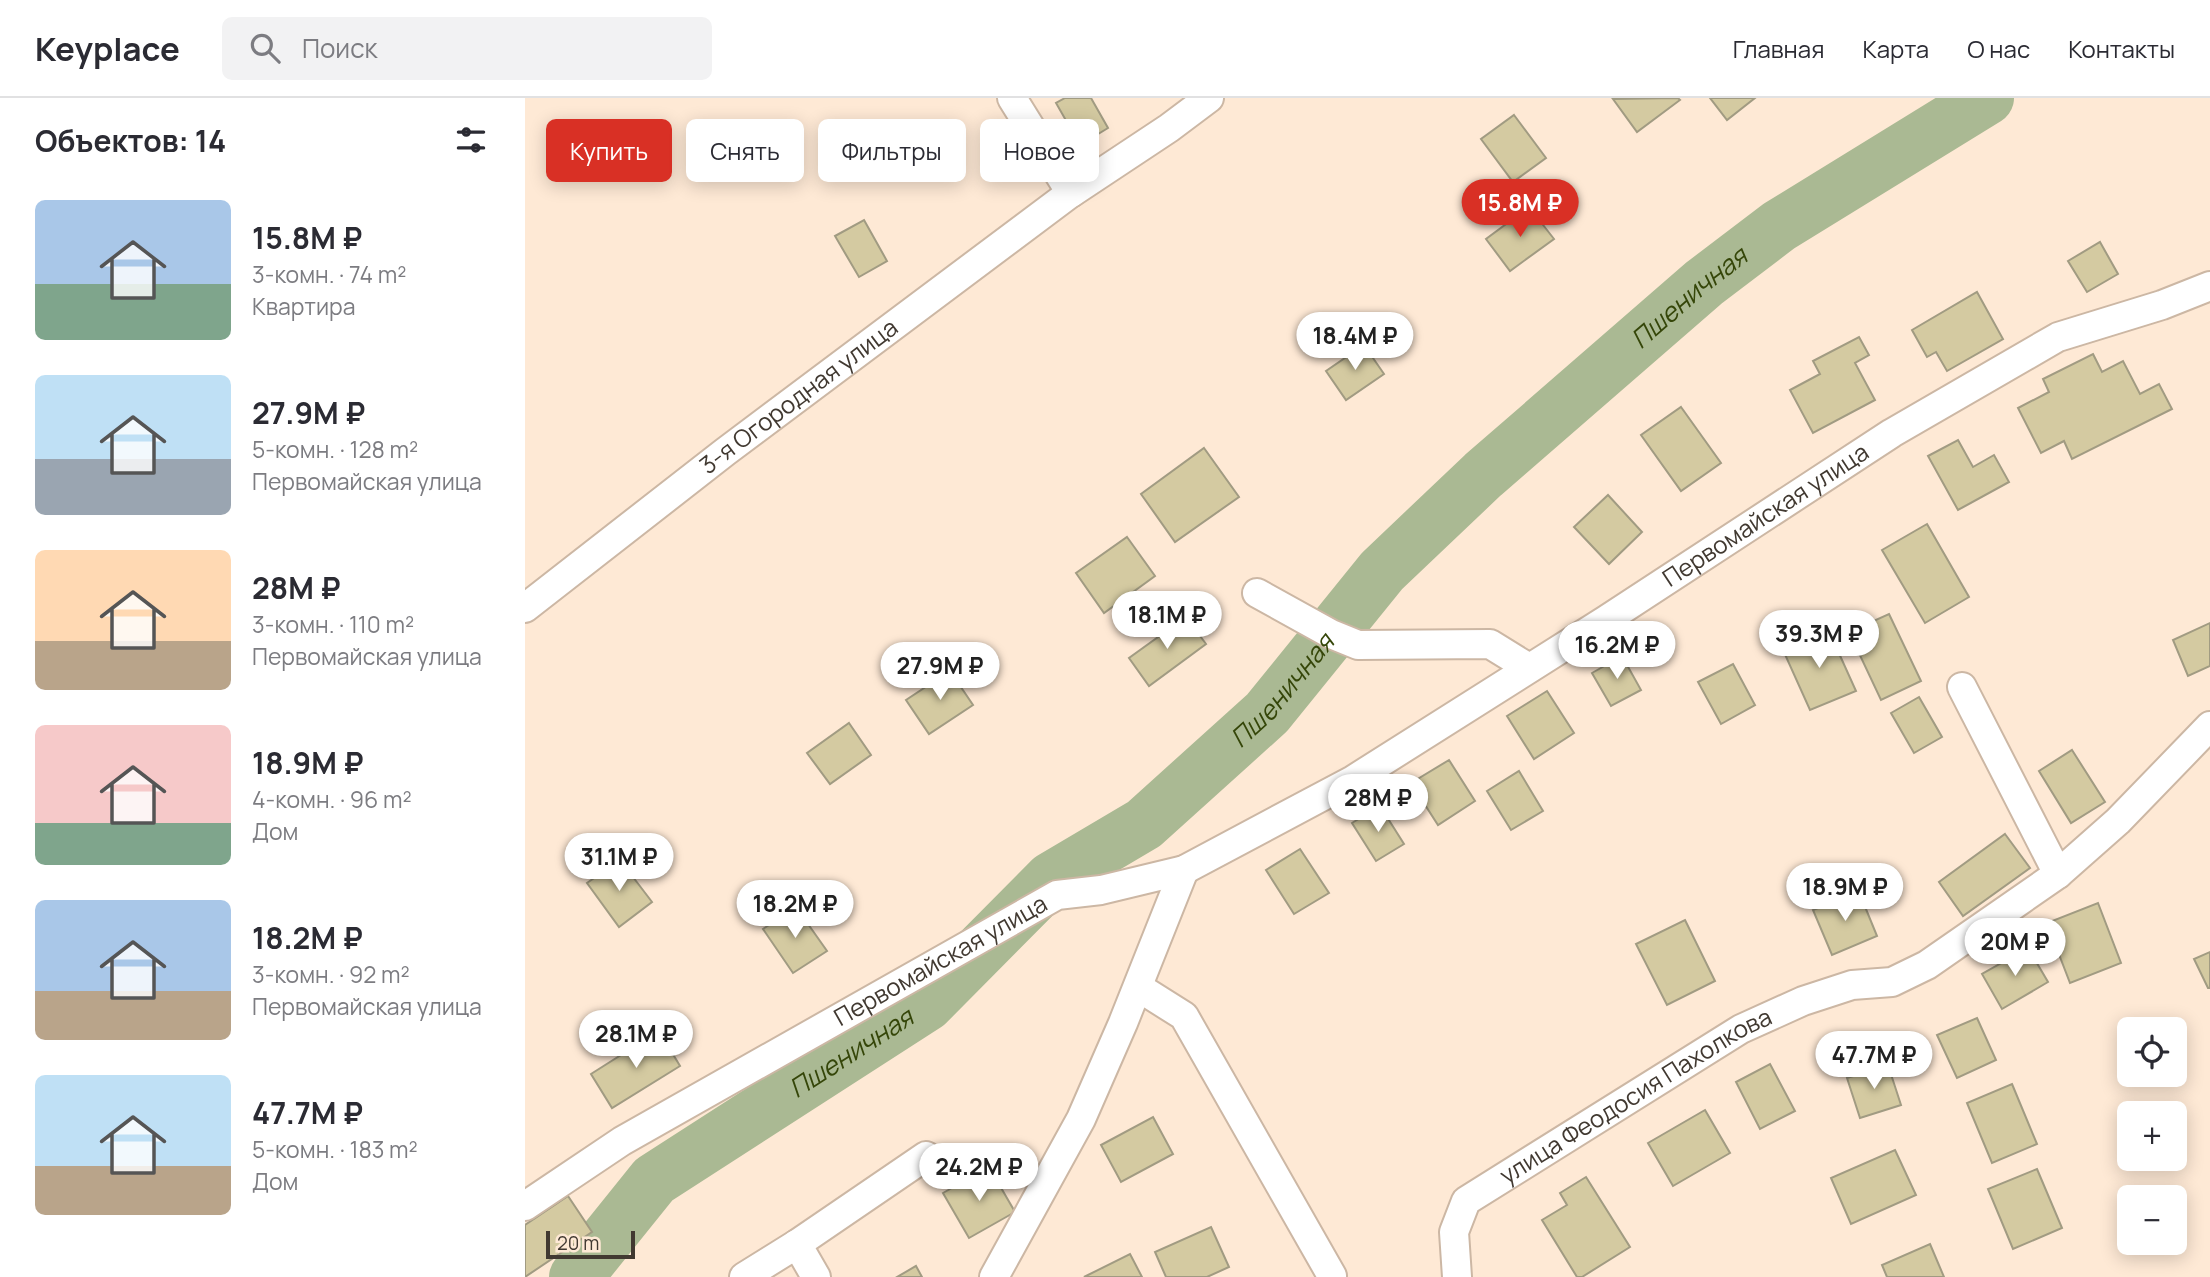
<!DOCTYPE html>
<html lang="ru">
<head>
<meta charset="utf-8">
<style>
  :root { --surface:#fff; --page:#f2f2f3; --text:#2b2b33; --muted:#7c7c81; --line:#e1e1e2; --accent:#d93025 }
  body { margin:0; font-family:Manrope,sans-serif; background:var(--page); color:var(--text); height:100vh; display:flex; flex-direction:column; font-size:26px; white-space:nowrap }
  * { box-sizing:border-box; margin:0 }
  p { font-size:23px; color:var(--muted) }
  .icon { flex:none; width:38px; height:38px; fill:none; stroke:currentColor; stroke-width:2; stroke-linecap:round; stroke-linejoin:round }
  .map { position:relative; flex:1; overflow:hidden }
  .sheet { display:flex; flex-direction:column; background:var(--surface); width:525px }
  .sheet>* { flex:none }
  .hud { position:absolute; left:21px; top:21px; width:665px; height:63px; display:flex; gap:14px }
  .controls { position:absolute; left:1592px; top:919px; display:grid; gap:14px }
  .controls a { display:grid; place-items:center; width:70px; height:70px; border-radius:10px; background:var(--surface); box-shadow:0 4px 18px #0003; font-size:35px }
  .scale { position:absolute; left:21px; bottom:18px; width:89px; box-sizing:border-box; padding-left:7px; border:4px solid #413931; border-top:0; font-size:19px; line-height:24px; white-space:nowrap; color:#413931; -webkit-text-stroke:5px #fee9d5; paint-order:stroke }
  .price { position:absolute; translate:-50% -60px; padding:0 16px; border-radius:24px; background:#fff; color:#222; font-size:23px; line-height:46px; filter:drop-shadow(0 2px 4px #0008) }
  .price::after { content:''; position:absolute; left:50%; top:42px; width:21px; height:16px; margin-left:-10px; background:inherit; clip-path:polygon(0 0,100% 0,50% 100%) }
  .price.on { background:var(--accent); color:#fff }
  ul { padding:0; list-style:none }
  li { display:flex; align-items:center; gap:21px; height:175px; padding:0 35px }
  li span { display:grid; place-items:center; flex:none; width:196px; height:140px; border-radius:10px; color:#555 }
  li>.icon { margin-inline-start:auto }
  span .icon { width:84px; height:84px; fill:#fffc; stroke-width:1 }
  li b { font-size:30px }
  h2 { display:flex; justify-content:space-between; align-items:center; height:84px; padding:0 35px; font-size:30px }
  .tag { padding:0 24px; border-radius:10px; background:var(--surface); box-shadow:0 4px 18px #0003; font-size:24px; line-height:63px }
  .tag.on { background:var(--accent); color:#fff }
  header { display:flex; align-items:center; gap:42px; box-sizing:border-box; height:98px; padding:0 35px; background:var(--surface); border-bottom:2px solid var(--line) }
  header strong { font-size:33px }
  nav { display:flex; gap:38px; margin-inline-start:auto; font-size:24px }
  .search { width:490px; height:63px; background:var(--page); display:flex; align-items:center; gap:18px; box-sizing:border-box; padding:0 24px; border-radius:10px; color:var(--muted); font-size:26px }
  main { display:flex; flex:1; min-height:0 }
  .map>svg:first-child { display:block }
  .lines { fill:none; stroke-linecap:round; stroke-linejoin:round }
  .river { stroke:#aab993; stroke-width:54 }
  .building { fill:#d4caa1; stroke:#a19b82; stroke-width:2 }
  .minor-casing { stroke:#ccb7a4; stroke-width:32 }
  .minor { stroke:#fff; stroke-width:28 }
  .labels { text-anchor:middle; stroke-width:7; stroke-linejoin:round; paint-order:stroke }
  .street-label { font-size:24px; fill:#413931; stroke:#fee9d5 }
  .water-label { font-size:26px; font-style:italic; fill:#354609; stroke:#fee9d5 }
</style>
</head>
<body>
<header>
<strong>Keyplace</strong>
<div class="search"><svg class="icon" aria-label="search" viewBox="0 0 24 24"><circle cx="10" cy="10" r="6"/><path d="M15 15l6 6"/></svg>Поиск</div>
<nav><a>Главная</a><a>Карта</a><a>О нас</a><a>Контакты</a></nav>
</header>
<main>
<section class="sheet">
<h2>Объектов: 14<svg class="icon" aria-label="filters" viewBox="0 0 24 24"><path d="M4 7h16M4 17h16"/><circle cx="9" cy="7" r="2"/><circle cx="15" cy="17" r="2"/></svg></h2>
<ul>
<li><span style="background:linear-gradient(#a9c7e8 60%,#7fa58c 0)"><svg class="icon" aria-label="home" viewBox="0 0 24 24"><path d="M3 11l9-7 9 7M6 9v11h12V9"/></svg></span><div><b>15.8M ₽</b><p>3-комн. · 74 m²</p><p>Квартира</p></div></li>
<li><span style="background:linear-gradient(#bfe0f5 60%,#9aa5b1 0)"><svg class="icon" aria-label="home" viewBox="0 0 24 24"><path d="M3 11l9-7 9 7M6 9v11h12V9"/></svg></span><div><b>27.9M ₽</b><p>5-комн. · 128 m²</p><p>Первомайская улица</p></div></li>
<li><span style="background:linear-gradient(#ffd9b3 65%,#b9a48a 0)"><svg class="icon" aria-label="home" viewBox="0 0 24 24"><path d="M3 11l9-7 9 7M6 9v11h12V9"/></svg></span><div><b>28M ₽</b><p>3-комн. · 110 m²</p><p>Первомайская улица</p></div></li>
<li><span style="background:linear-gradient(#f6c9c9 70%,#7fa58c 0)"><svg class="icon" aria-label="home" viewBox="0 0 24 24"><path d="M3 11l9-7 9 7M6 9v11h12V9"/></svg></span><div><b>18.9M ₽</b><p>4-комн. · 96 m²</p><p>Дом</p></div></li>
<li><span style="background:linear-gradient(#a9c7e8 65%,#b9a48a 0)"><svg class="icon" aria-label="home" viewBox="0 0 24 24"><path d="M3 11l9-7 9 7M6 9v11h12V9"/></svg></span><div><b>18.2M ₽</b><p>3-комн. · 92 m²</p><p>Первомайская улица</p></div></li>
<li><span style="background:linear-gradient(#bfe0f5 65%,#b9a48a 0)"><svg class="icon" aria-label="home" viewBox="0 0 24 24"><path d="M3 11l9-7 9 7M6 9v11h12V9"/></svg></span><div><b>47.7M ₽</b><p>5-комн. · 183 m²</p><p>Дом</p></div></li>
</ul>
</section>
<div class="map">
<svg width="1685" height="1179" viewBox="0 0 1685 1179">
  <rect width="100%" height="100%" fill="#fee9d5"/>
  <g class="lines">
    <path class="river" id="s1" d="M51,1179l78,-97 273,-176 124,-125 93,-55 123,-111 115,-142 101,-96 221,-192 75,-57 208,-128"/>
  </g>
  <g class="building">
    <path d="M540,0h26l17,30 -28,17 -24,-42z"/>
    <path d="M1153,0l2,2 -43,32 -24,-33z"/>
    <path d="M1185,0h45l-28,22z"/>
    <path d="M989,17l32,43 -33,24 -32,-43z"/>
    <path d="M1004,109l25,32 -44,32 -24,-32z"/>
    <path d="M339,122l23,41 -28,16 -24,-41z"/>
    <path d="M1575,144l18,32 -31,18 -19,-31z"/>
    <path d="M1452,194l26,47 -56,32 -11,-19 -9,5 -15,-27z"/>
    <path d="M1334,239l10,18 -14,8 20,37 -62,33 -23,-43 30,-16 -7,-13z"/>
    <path d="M839,247l20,29 -38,26 -20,-29z"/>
    <path d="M1568,256l9,18 21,-11 17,33 19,-10 13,25 -100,50 -8,-18 -23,12 -23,-45 31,-16 -6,-13z"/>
    <path d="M1156,309l40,56 -40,28 -40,-56z"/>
    <path d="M1433,342l15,27 21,-12 15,27 -51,28 -30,-54z"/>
    <path d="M679,350l35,49 -64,45 -34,-48z"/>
    <path d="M1083,397l34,37 -33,32 -35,-37z"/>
    <path d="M1402,426l42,73 -44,26 -43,-73z"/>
    <path d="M602,439l28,39 -51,37 -28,-40z"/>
    <path d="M1364,516l32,67 -40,19 -32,-68z"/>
    <path d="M661,519l20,27 -57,42 -20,-28z"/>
    <path d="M1685,525v43l-22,10 -15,-36z"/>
    <path d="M1303,531l28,62 -46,19 -27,-60z"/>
    <path d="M1097,558l19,34 -30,16 -19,-33z"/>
    <path d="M1208,566l22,41 -34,19 -23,-42z"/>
    <path d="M425,573l23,34 -44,29 -23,-34z"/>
    <path d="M1022,593l27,42 -40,26 -27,-43z"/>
    <path d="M1394,599l23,40 -28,16 -23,-40z"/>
    <path d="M324,625l22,32 -41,29 -23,-31z"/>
    <path d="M1547,652l33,52 -34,21 -32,-52z"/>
    <path d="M924,662l26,41 -37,24 -27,-42z"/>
    <path d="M994,673l24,40 -32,19 -24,-39z"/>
    <path d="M855,708l24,38 -28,17 -24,-38z"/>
    <path d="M1480,736l25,34 -67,48 -24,-34z"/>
    <path d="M775,751l29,44 -35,21 -28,-44z"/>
    <path d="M95,762l32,42 -33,25 -32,-44z"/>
    <path d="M1334,794l18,44 -45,19 -19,-45z"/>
    <path d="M1573,805l23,60 -51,20 -23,-60z"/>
    <path d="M271,809l31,44 -34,22 -30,-44z"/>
    <path d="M1160,822l30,61 -48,24 -31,-61z"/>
    <path d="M1503,850l20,34 -46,27 -20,-35z"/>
    <path d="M1685,854v36h-2l-14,-29z"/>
    <path d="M1452,920l19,42 -39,18 -20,-43z"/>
    <path d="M134,933l21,35 -68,42 -21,-34z"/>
    <path d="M1245,966l25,47 -35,18 -24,-47z"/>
    <path d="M1363,967l13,40 -41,13 -13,-40z"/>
    <path d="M1487,986l25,60 -45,19 -25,-60z"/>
    <path d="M1180,1012l25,43 -57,33 -25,-43z"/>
    <path d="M628,1019l20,37 -52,28 -20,-37z"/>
    <path d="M1370,1052l21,45 -65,29 -20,-46z"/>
    <path d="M464,1069l26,45 -46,26 -26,-45z"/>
    <path d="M1512,1071l25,59 -49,21 -25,-60z"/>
    <path d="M1061,1079l44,70 -48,30h-5l-35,-57 25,-15 -7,-12z"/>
    <path d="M43,1098l24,36 -67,45v-52z"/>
    <path d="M686,1129l18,40 -22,10h-41l-11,-25z"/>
    <path d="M1405,1146l14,33h-57l-5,-12z"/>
    <path d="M605,1156l12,23h-58z"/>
    <path d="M391,1168l6,11h-25z"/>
  </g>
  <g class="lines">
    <defs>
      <g id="minor">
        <path d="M487,0l59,95 98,-65 40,-30"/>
        <path d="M732,495l74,41 27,11 132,-1 39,24"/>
        <path id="s2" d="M0,510l200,-156 351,-263"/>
        <path d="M1437,589l96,187"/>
        <path d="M613,889l46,29 148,260"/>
        <path id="s3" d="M0,1108l97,-65 435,-246 44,-5 83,-20 169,-90 253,-160 286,-187 166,-96 104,-32 48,-19"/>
        <path d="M272,1146l19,33"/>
        <path d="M219,1179l53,-33 129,-88"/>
        <path d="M469,1179l87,-158 42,-96 61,-153"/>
        <path id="s4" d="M932,1179l-3,-45 12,-31 275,-172 62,-28 49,-16 40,-3 35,-17 131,-91 60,-53 92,-95"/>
      </g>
    </defs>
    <use href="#minor" class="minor-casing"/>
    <use href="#minor" class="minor"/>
  </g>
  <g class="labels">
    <g class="street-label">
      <text dy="8" stroke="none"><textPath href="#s2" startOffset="346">3-я Огородная улица</textPath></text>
      <text dy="8" stroke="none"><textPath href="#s3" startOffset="1428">Первомайская улица</textPath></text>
      <text dy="8" stroke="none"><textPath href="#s3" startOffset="483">Первомайская улица</textPath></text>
      <text dy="8" stroke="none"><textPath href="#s4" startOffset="278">улица Феодосия Пахолкова</textPath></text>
    </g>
    <g class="water-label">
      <text dy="9" stroke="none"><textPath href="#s1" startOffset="1493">Пшеничная</textPath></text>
      <text dy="9" stroke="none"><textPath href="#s1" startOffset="926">Пшеничная</textPath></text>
      <text dy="9" stroke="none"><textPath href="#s1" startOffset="359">Пшеничная</textPath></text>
    </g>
  </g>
</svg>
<div class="controls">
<a><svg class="icon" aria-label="locate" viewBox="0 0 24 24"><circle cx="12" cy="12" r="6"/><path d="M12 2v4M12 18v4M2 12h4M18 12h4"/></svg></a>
<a>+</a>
<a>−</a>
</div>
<div class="scale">20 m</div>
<b class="price on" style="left:995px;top:141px">15.8M ₽</b>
<b class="price" style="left:830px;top:274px">18.4M ₽</b>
<b class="price" style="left:642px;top:553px">18.1M ₽</b>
<b class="price" style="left:1294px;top:572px">39.3M ₽</b>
<b class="price" style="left:1092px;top:583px">16.2M ₽</b>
<b class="price" style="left:415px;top:604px">27.9M ₽</b>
<b class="price" style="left:853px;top:736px">28M ₽</b>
<b class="price" style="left:94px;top:795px">31.1M ₽</b>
<b class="price" style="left:1320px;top:825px">18.9M ₽</b>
<b class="price" style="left:270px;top:842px">18.2M ₽</b>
<b class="price" style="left:1490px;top:880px">20M ₽</b>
<b class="price" style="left:111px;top:972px">28.1M ₽</b>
<b class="price" style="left:1349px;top:993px">47.7M ₽</b>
<b class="price" style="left:454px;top:1105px">24.2M ₽</b>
<div class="hud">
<a class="tag on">Купить</a>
<a class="tag">Снять</a>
<a class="tag">Фильтры</a>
<a class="tag">Новое</a>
</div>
</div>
</main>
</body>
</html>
